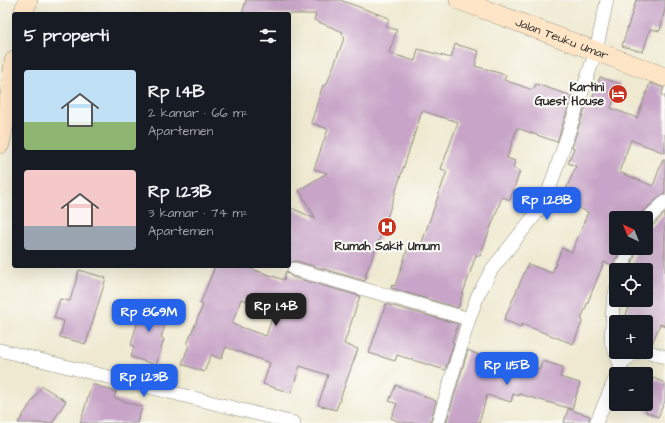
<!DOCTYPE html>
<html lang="id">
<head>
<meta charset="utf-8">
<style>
  :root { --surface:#171b24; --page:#242831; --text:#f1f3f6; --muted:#9ea1a6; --accent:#2563eb }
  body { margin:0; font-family:"Architects Daughter",sans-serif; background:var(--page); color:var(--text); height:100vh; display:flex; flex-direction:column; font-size:15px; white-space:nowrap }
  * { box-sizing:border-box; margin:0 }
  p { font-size:13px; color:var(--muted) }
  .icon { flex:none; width:22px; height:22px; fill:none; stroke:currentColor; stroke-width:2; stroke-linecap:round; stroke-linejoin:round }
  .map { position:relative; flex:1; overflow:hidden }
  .panel { position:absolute; left:12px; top:12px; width:279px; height:256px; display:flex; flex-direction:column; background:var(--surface); border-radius:4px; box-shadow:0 4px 16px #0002 }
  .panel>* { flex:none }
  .needle { width:26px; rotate:317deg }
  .fabs { position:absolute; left:609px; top:211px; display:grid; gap:8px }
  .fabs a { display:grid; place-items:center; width:44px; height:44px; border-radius:4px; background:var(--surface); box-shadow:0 4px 16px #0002; font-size:20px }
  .price { position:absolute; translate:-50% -34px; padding:0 9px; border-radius:8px; background:var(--accent); color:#fff; font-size:13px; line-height:26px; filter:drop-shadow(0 1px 2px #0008) }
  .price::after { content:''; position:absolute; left:50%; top:24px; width:12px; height:9px; margin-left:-6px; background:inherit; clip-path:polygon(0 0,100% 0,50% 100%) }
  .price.selected { background:#222; color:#fff }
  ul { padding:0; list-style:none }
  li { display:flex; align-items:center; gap:12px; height:100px; padding:0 12px }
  li span { display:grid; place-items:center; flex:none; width:112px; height:80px; border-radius:4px; color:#555 }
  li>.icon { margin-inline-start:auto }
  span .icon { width:48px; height:48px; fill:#fffc; stroke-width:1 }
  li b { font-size:17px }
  h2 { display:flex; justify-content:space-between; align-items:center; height:48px; padding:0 12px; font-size:17px }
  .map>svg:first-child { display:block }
  .building { fill:#c8a5c8; fill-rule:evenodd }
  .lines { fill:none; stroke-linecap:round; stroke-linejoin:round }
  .minor-casing { stroke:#8c8a7e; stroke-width:14 }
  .secondary-casing { stroke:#8c8a7e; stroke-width:20 }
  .minor { stroke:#fff; stroke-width:13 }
  .secondary { stroke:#fee5c5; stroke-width:19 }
  .labels { text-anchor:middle; stroke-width:4; stroke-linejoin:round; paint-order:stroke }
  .street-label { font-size:12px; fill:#2b2b2b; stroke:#fdfcf7 }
  .poi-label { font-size:12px; font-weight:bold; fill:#2b2b2b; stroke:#fdfcf7; text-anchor:end }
</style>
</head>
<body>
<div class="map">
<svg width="665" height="423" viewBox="0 0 665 423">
  <rect width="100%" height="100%" fill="#fdfcf7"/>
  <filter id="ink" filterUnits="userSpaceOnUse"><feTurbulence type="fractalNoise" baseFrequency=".025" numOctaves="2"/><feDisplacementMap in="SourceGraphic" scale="8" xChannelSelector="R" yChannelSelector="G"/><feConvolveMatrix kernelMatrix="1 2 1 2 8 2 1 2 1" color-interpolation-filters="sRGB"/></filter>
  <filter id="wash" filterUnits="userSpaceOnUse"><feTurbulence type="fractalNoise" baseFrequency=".012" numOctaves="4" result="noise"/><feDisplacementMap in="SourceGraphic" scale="16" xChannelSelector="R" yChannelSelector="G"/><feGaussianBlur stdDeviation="0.9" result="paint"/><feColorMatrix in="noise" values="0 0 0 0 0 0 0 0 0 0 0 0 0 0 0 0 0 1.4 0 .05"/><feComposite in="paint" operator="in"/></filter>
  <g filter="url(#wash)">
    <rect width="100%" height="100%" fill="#eee9d0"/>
    <g id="blocks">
      <g class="building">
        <path d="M246,0h94l49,18 -3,9 11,3 -8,23 26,8 3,-12 33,9 4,-14 24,7 -4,15 31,9 -2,5 29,10 3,-6 36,12 -15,46 -40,-14 -10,30 8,3 -2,7 7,3 -10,29 -8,-3 -22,59 -4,-1 -18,53 -67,-20 1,-3 3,1 15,-44 11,3 26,-74 -6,-2 17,-47 -36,-11 -39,119 -18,46h2l-2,5 -69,-20 -7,2v-56l27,12 -17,-29 28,-17 -13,-4 14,-40 -17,-6 12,-38 3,1 19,-50 -3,-1 1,-3 -29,-12 2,-6h-74z"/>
        <path d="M636,0h29v9l-5,22 -10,-2 -7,23 -21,-6z"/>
        <path d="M600,77l20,7 -9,24 26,10 13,-35 14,5 -3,7 4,1v57l-34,-13 -12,32 34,14 10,-27h2v35l-5,2 -20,18 -2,4h-22v30h5l-4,10h-1l-3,7 -9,-3 -23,57 2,1 -10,24 -51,-20 -1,3 -17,-7 24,-56 24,9 10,-25 10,4 16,-40 -27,-11 15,-35 -8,-3 6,-15 -2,-1 15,-45 3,1z"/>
        <path d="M665,213v113l-5,-2 -8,20 -6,-1v-21h-23l9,-22h14v-31l-14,-5 5,-16h9v-20l6,-2z"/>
        <path d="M215,266h28l41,14 2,-9 6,6 68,19 -16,48 14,5 -22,61 -18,-5 10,-30 -28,-9 -9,27 -28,-9 7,-21 -44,-16 -5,12 -10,-4 -7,17 -22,-8 7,-19 -2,-1 16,-39 -3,-1zM241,299l34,11 -9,26 -34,-12z"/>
        <path d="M79,270l27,8 -20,66 -26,-7 4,-16 -10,-3 6,-19 10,2z"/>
        <path d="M143,302l27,8 -9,28 3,1 -8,26 -25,-8 3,-11 -3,-1z"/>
        <path d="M386,304l72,20 -6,18 2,1 -9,27 -48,-15 -2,6 -26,-8z"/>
        <path d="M468,350l33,16 2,-7 37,10 2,-8 21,6 -3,10 20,6 -8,26 -53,-15v2l-6,-2 -2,8 -24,-7 -8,28h-33z"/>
        <path d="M653,378l12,5v18l-7,16 -12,-5v-22h2z"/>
        <path d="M92,384l24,8 -2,6 28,9 -5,16h-57z"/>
        <path d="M396,385l40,16 -6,22h-28l-11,-5 6,-14 -8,-3z"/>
        <path d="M42,386l24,15 -14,22h-34z"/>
        <path d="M568,409l22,7 -2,7h-24z"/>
      </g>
    </g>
  </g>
  <g filter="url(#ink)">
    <use href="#blocks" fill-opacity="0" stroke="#8c8a7e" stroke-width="1"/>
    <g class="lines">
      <defs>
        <g id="minor">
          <path d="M646,220l19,-18"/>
          <path d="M294,269l175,50"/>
          <path d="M622,270l7,-22"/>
          <path d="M616,289l-3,15 -2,37 10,25"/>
          <path d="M0,350l294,73"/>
          <path d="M646,351l19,6"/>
          <path d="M618,372c4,-9 10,-17 20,-20"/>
          <path d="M438,423l31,-104 9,-24 14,-26 47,-59 10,-20 47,-139 11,-51"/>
          <path d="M596,423l20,-46"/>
        </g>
        <g id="secondary">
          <path id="s1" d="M459,0l206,77"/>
          <path d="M23,14l5,-14"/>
          <path d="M0,144l10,-49 4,-34"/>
        </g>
      </defs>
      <use href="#minor" class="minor-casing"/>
      <use href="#secondary" class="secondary-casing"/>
      <use href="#minor" class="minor"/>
      <use href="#secondary" class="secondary"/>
    </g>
  </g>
  <defs>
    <symbol id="hotel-disc" viewBox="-11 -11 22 22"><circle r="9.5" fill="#c8321e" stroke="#fdfcf7"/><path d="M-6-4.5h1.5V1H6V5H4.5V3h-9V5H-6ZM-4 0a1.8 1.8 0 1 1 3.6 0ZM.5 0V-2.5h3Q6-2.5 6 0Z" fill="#fff"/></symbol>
    <symbol id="hospital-disc" viewBox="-11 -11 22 22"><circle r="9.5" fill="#c8321e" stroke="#fdfcf7"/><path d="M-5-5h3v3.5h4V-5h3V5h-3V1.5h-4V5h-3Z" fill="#fff"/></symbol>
  </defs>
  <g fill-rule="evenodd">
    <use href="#hotel-disc" x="607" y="83" width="22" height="22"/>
    <use href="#hospital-disc" x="376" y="216" width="22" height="22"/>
  </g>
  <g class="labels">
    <g class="street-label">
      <text dy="4" stroke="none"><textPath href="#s1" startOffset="110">Jalan Teuku Umar</textPath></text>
    </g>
    <g class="poi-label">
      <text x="604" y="91">Kartini<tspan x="604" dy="14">Guest House</tspan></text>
      <text x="387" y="250" text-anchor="middle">Rumah Sakit Umum</text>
    </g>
  </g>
</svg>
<div class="fabs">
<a><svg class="needle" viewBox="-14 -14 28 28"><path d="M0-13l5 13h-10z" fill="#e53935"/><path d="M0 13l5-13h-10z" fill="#9ea1a6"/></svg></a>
<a><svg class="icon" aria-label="locate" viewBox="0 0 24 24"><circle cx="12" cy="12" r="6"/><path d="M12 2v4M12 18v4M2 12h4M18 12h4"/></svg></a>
<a>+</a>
<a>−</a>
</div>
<b class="price" style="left:547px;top:221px">Rp 1.28B</b>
<b class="price selected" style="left:276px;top:327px">Rp 1.4B</b>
<b class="price" style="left:149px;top:333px">Rp 869M</b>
<b class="price" style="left:507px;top:386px">Rp 1.15B</b>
<b class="price" style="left:144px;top:398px">Rp 1.23B</b>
<section class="panel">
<h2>5 properti<svg class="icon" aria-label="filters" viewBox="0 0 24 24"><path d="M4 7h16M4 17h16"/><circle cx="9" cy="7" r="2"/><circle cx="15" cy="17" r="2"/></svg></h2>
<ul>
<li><span style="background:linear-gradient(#bfe0f5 65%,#8fb573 0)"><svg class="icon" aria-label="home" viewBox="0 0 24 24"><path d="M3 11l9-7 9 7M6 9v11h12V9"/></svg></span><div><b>Rp 1.4B</b><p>2 kamar · 66 m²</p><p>Apartemen</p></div></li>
<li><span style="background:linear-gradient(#f6c9c9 70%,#9aa5b1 0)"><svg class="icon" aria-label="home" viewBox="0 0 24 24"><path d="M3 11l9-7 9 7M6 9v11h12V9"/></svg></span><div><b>Rp 1.23B</b><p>3 kamar · 74 m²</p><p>Apartemen</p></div></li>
</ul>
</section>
</div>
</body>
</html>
